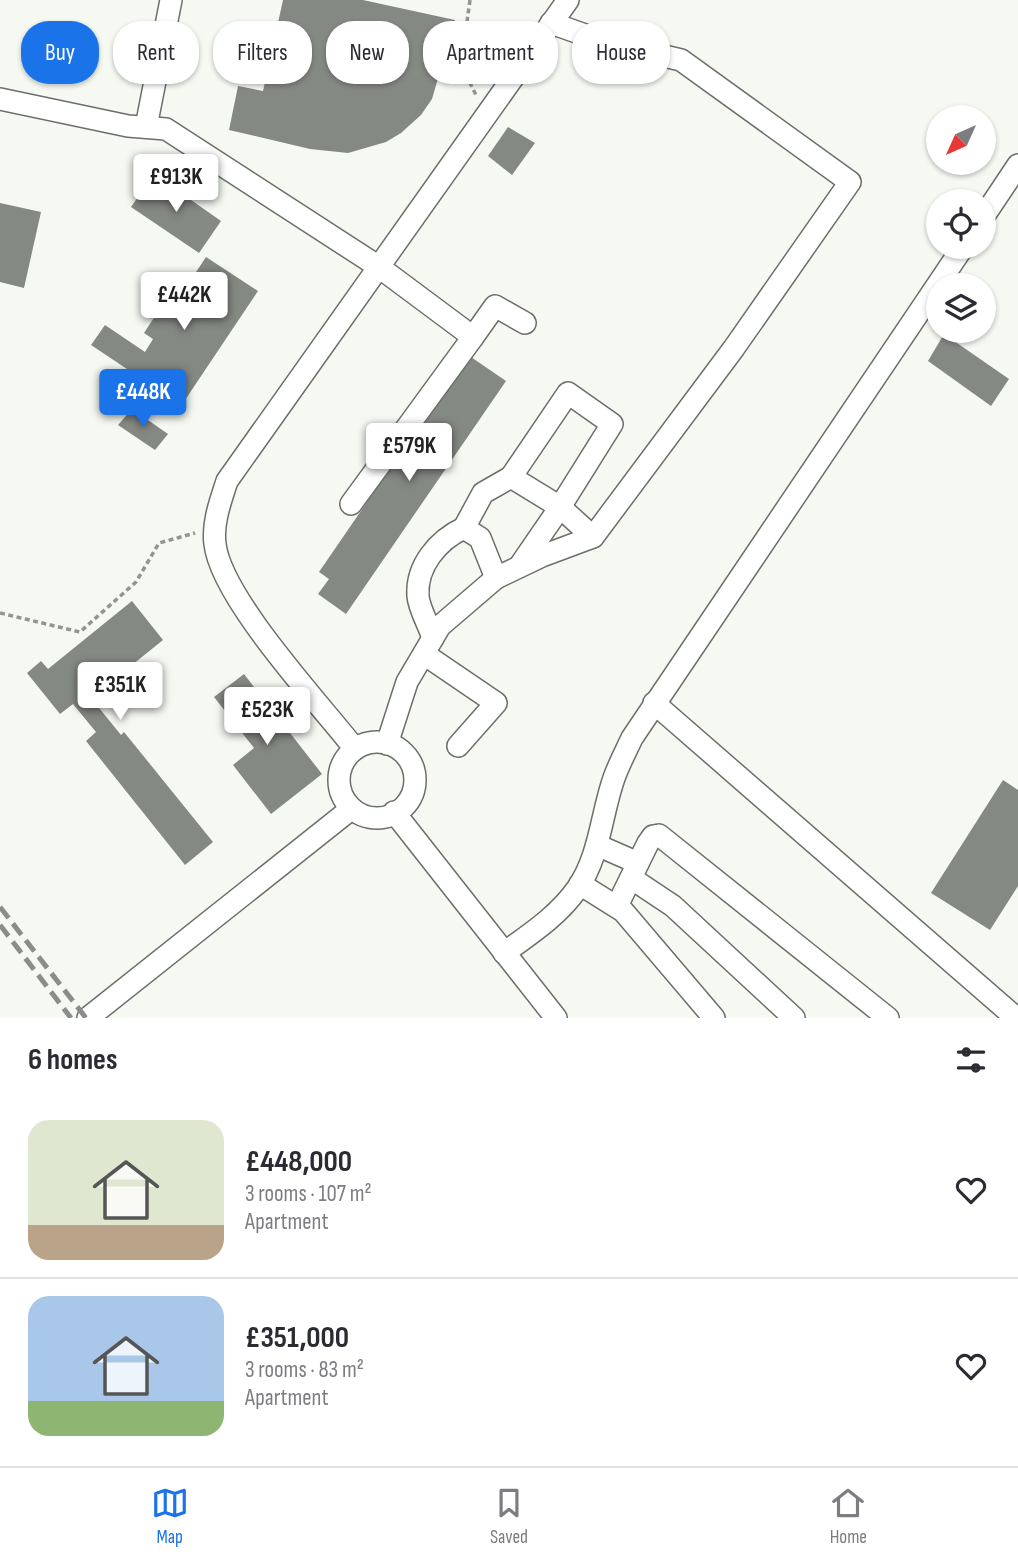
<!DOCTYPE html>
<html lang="en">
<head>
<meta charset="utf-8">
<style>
  :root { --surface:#fff; --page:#f2f2f3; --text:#2b2b33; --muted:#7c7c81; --line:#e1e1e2; --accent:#1a73e8 }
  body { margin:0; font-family:"Sofia Sans Condensed",sans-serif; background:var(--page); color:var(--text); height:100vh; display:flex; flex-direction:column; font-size:26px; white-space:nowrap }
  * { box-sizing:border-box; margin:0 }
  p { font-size:23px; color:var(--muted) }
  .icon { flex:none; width:38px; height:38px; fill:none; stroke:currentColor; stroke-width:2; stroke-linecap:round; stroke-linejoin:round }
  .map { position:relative; height:1018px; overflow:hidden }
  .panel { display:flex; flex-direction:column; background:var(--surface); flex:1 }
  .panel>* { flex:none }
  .guide { position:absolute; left:21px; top:21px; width:976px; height:63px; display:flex; gap:14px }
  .needle { width:46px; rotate:225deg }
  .tools { position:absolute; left:926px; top:105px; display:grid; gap:14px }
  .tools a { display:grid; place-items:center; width:70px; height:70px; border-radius:50%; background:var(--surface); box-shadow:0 2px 5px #0004; font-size:35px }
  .price { position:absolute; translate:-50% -60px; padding:0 16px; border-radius:7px; background:#fff; color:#222; font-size:23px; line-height:46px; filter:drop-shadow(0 2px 4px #0008) }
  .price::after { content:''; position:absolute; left:50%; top:42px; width:21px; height:16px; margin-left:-10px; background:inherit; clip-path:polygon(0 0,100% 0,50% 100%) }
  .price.current { background:var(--accent); color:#fff }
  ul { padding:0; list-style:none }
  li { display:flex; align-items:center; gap:21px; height:175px; padding:0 28px }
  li+li { border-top:2px solid var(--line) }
  li span { display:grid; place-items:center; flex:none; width:196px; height:140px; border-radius:21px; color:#555 }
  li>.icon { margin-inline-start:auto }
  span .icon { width:84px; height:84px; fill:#fffc; stroke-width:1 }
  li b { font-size:30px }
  h2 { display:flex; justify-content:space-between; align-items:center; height:84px; padding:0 28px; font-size:30px }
  .tag { padding:0 24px; border-radius:28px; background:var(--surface); box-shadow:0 2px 5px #0004; font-size:24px; line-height:63px }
  .tag.current { background:var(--accent); color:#fff }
  .menu { display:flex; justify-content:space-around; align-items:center; height:98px; border-top:2px solid var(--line); background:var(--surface); font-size:19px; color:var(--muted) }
  .menu a { display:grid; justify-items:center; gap:4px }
  .menu .current { color:var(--accent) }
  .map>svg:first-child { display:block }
  .building { fill:#858983 }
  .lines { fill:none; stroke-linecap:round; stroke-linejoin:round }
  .minor-casing { stroke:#6b6f69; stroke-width:24 }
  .path { stroke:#929590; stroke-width:3.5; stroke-dasharray:5 3.5; stroke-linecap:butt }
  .minor { stroke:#fff; stroke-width:21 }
  .rail { stroke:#8a8d89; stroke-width:5; stroke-dasharray:14 7; stroke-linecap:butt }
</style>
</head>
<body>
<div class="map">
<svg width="1018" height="1018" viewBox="0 0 1018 1018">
  <rect width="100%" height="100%" fill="#f5f9f2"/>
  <g class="building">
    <path d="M283,0h80l92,20 -23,79 -11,16 -20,18 -15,9 -38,11 -38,-4 -81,-19 9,-44 25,5z"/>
    <path d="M508,127l27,16 -23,32 -24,-19z"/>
    <path d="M154,174l67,47 -22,32 -68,-46z"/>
    <path d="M0,203l41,9 -17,76 -24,-6z"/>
    <path d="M206,257l52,34 -73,109 -18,-12 -4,5 -72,-48 14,-20 40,27 8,-13 -9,-6 17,-26 8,6z"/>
    <path d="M944,334l65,45 -18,27 -63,-45z"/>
    <path d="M468,355l38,26 -160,233 -28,-20 11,-15 -10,-7z"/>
    <path d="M132,409l36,25 -13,16 -37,-25z"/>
    <path d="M132,601l31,39 -72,58 30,37 3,-3 89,110 -28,23 -99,-124 10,-9 -23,-28 -13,10 -33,-41 14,-12 7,8z"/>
    <path d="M244,674l78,100 -51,40 -38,-49 21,-17 -40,-51z"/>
    <path d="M1003,780l15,10v96l-28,44 -59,-37z"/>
  </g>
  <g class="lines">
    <defs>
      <g id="minor">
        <path d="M0,99l128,27 38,3 213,138 94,70 -122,167"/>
        <path d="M146,127l25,-127"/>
        <path d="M984,216l34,-51"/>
        <path d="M473,337l22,-31 30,17"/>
        <path d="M464,528l19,-35 28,-16"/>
        <path d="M521,564l35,-51 4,-6 52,-83 -44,-31 -57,84 49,30 33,30"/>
        <path d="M433,638c-4,-13 -14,-29 -15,-42 -2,-30 20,-56 46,-68l16,10 16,40"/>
        <path d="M424,654l72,49 -38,43"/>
        <path d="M654,703l362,315"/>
        <circle cx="377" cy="780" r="38"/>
        <path d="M387,744l20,-62 33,-56 56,-48 46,-22 51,-19 141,-189 116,-166 -169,-122 -76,-18 -54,-19"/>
        <path d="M355,749c-36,-46 -134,-151 -140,-205 -3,-21 6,-44 12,-63l341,-481"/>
        <path d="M394,812l162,206"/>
        <path d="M597,845l41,18"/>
        <path d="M631,878l42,28 121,112"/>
        <path d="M580,884l43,27 91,107"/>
        <path d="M617,906l31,-63 5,-7 6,-1 229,183"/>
        <path d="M504,953c26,-19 54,-37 73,-64 23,-33 24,-74 37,-111 5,-14 12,-27 18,-40l331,-491"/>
        <path d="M88,1018l263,-209"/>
      </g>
    </defs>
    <use href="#minor" class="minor-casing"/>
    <g class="path">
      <path d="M470,0l-9,65 15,30"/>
      <path d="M0,613l80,19 56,-50 23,-39 36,-10"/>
    </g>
    <use href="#minor" class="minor"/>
    <g class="rail">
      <path d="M0,907l86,111"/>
      <path d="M0,925l71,93"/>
    </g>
  </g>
</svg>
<div class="tools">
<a><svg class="needle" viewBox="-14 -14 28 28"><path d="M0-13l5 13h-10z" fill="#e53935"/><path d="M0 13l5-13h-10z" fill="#7c7c81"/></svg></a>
<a><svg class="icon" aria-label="locate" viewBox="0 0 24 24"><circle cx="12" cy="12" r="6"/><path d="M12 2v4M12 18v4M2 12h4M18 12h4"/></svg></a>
<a><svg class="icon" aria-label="layers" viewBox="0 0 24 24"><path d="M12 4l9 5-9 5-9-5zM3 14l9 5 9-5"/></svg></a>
</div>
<b class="price" style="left:176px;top:214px">£913K</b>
<b class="price" style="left:184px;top:332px">£442K</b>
<b class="price current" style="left:143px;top:429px">£448K</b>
<b class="price" style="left:409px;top:483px">£579K</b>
<b class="price" style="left:120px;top:722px">£351K</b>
<b class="price" style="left:267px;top:747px">£523K</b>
<div class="guide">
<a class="tag current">Buy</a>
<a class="tag">Rent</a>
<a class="tag">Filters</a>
<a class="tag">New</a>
<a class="tag">Apartment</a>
<a class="tag">House</a>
</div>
</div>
<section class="panel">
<h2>6 homes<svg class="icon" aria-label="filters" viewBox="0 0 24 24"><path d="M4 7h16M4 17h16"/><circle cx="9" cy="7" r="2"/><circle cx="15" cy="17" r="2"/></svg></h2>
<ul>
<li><span style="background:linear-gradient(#dfe7d0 75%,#b9a48a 0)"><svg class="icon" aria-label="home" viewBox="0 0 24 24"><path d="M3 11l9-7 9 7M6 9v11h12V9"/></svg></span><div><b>£448,000</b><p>3 rooms · 107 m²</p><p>Apartment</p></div><svg class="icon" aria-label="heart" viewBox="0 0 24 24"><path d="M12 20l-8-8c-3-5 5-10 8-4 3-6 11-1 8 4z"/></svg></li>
<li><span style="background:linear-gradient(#a9c7e8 75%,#8fb573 0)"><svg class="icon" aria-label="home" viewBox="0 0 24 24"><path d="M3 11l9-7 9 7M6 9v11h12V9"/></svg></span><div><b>£351,000</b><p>3 rooms · 83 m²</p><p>Apartment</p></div><svg class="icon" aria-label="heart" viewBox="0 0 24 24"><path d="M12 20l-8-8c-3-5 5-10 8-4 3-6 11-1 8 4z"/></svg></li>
</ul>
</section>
<nav class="menu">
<a class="current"><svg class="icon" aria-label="map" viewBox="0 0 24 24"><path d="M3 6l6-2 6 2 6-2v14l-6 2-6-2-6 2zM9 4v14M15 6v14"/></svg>Map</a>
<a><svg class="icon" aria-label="saved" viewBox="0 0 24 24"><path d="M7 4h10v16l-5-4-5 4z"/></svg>Saved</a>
<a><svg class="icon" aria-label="home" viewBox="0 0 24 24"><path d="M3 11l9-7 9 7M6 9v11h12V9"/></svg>Home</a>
</nav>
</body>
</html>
